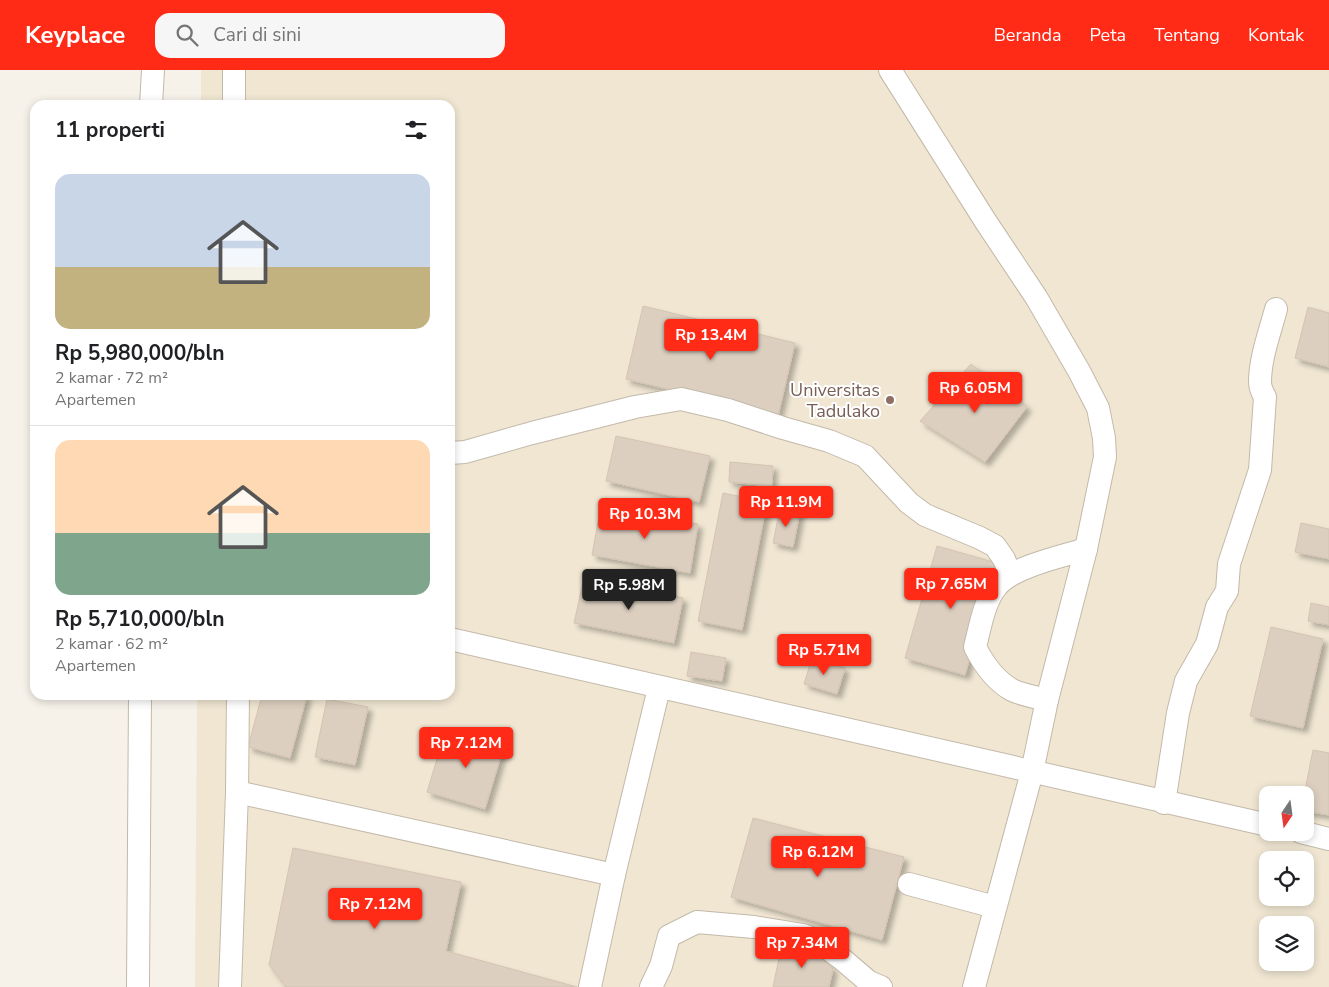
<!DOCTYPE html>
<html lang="id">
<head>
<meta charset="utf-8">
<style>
  :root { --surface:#fff; --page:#f6f6f6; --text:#202124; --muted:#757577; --line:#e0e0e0; --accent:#ff2b17 }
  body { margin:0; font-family:"Nunito Sans",sans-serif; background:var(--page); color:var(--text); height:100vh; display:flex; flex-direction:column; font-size:19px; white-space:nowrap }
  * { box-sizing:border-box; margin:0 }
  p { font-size:16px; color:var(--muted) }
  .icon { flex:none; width:28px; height:28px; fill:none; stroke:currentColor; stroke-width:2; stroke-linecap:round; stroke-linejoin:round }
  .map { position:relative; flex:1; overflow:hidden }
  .side { position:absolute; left:30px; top:30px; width:425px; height:600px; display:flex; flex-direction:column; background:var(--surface); border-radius:15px; box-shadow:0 2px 8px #0003 }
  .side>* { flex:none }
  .needle { width:32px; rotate:193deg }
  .tools { position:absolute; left:1259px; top:716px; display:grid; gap:10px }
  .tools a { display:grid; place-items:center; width:55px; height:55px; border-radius:10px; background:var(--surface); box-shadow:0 2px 8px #0003; font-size:25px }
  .price { position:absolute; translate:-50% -42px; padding:0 11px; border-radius:5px; background:var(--accent); color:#fff; font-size:16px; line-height:32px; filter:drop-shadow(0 1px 2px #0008) }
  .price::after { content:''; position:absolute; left:50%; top:30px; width:15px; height:11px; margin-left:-8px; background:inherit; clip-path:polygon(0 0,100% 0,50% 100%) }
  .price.on { background:#222; color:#fff }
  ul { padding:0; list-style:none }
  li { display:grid; align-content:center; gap:10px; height:265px; padding:0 25px }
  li+li { border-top:1px solid var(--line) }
  li span { display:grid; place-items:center; height:155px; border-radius:15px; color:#555 }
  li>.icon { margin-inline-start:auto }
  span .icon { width:90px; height:90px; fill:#fffc; stroke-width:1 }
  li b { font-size:21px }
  h2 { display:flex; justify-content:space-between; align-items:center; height:60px; padding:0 25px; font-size:21px }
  header { display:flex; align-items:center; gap:30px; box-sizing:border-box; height:70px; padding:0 25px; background:var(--accent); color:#fff }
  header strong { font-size:24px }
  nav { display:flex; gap:28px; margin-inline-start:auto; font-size:18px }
  .search { width:350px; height:45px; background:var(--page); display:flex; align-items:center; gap:12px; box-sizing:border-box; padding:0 18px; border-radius:15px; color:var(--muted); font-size:19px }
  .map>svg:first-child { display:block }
  .education { fill:#f0e6d2; fill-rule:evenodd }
  .building { fill:#dccfc0; stroke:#d4c4b0; filter:url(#shadow) }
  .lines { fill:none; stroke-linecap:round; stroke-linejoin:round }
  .minor-casing { stroke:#c3b9aa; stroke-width:24 }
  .minor { stroke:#fff; stroke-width:22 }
  .education-dot { fill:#8d6e63; stroke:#fff; stroke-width:2 }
  .labels { text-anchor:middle; stroke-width:4; stroke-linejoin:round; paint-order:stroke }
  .education-label { font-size:18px; fill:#785e54; stroke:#fff; text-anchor:end }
</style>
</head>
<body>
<header>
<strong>Keyplace</strong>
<div class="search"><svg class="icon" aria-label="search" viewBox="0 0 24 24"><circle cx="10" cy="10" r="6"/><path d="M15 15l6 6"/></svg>Cari di sini</div>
<nav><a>Beranda</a><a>Peta</a><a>Tentang</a><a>Kontak</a></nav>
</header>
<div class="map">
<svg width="1329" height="917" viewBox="0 0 1329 917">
  <defs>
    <filter id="shadow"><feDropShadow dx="4.5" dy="4.5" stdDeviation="2.5" flood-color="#0004"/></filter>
  </defs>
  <rect width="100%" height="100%" fill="#f6f1e9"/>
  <path class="education" d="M201,0h1128v917h-1134l2,-292h253v-590h-249zM1268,725h37v37h-37zM1268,790h37v38h-37zM1268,855h37v37h-37z"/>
  <g class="building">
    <path d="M643,236l152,37 -17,73 -152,-37z"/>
    <path d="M1308,237l21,6v54l-34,-9z"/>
    <path d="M971,294l56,43 -42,55 -65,-41z"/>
    <path d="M616,366l94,20 -11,46 -93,-21z"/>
    <path d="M730,392l43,4 -1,20 -43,-4z"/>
    <path d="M723,423l44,9 -25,128 -44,-9z"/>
    <path d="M601,436l97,18 -8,49 -98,-18z"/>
    <path d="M780,438l20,4 -7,35 -20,-4z"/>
    <path d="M1301,453l28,6v30l-34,-7z"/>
    <path d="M937,476l60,17 -32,112 -60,-17z"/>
    <path d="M584,508l99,20 -9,45 -100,-20z"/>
    <path d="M1311,533l18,4v18l-21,-4z"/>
    <path d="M1271,557l52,12 -20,89 -53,-12z"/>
    <path d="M691,582l35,6 -4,23 -35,-5z"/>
    <path d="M812,588l33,10 -8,26 -33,-10z"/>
    <path d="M262,625h45l-17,63 -42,-11z"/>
    <path d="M327,629l41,8 -13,58 -40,-8z"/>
    <path d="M446,659l58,17 -19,63 -58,-17z"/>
    <path d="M1313,680l16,3v62l-24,-4 -1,-16z"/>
    <path d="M753,748l151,39 -22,83 -151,-43z"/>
    <path d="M293,778l168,34 -15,69 131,36h-291l-17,-22z"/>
    <path d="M782,874l27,3 24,22 -4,18h-56z"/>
  </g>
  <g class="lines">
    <defs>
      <g id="minor">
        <path d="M234,0v35"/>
        <path d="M890,0l96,152 50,75 43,74 19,37 6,30 1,19 -19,92 -39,151 -15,72 -58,215"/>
        <path d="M151,35l2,-35"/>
        <path d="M450,383l15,-1 67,-19 103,-26 46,-8 47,11 55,18 46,13 36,15 44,47 16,12 55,23 15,8 9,13 6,15"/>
        <path d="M450,569l818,186"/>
        <path d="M1047,630c-11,-3 -25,-5 -35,-10 -16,-9 -29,-27 -37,-43 5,-19 9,-46 22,-61 15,-19 66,-30 89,-37"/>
        <path d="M237,722l377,83"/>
        <path d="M1164,733l14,-90 8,-32 21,-37 10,-37 10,-16 2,-27 31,-94 5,-73c-3,-5 -5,-9 -5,-15 0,-24 10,-50 16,-73"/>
        <path d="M1301,762l28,7"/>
        <path d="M909,814l86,23"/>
        <path d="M138,917l2,-292"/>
        <path d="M230,917l7,-195 1,-97"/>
        <path d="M590,917l24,-112 45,-187"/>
        <path d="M651,917l10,-21 8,-30 28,-14 57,5 49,8 15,6 24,18 27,23 12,5"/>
      </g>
    </defs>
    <use href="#minor" class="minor-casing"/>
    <use href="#minor" class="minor"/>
  </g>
  <circle class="education-dot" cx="890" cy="330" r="5"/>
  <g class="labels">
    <g class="education-label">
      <text x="880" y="326">Universitas<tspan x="880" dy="21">Tadulako</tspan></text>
    </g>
  </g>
</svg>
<div class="tools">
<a><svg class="needle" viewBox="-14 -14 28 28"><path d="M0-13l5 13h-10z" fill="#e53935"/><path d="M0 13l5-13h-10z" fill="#757577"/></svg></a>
<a><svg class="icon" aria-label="locate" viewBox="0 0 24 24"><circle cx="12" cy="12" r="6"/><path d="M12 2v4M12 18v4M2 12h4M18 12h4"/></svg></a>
<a><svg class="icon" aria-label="layers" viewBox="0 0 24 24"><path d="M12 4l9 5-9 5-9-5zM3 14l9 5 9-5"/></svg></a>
</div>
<b class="price" style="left:711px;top:291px">Rp 13.4M</b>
<b class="price" style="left:975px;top:344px">Rp 6.05M</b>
<b class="price" style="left:786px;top:458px">Rp 11.9M</b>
<b class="price" style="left:645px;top:470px">Rp 10.3M</b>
<b class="price" style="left:951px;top:540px">Rp 7.65M</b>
<b class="price on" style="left:629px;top:541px">Rp 5.98M</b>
<b class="price" style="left:824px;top:606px">Rp 5.71M</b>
<b class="price" style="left:466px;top:699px">Rp 7.12M</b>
<b class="price" style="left:818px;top:808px">Rp 6.12M</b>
<b class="price" style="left:375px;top:860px">Rp 7.12M</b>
<b class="price" style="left:802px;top:899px">Rp 7.34M</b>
<section class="side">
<h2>11 properti<svg class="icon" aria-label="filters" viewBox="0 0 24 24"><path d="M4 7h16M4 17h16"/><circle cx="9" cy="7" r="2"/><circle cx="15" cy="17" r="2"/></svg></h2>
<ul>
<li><span style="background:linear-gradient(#c9d6e8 60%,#c2b280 0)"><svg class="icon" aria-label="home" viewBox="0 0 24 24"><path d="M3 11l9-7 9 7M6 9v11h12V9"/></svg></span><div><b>Rp 5,980,000/bln</b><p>2 kamar · 72 m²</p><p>Apartemen</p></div></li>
<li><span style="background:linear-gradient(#ffd9b3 60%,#7fa58c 0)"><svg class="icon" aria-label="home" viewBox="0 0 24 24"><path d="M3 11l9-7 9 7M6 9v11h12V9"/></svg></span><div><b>Rp 5,710,000/bln</b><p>2 kamar · 62 m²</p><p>Apartemen</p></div></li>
</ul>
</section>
</div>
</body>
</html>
